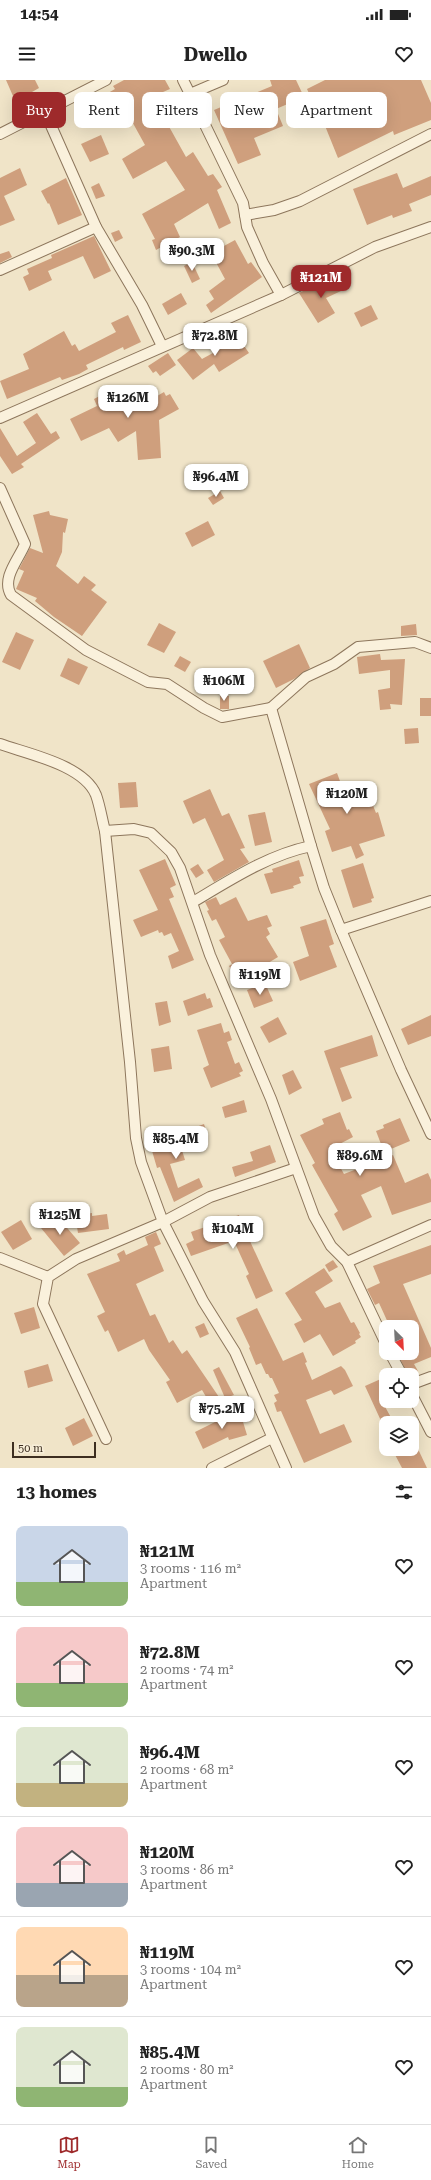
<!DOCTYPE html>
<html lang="en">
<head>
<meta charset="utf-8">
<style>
  :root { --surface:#fff; --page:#f2f2f2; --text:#222; --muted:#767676; --line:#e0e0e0; --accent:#9e2a2b }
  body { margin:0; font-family:"Roboto Serif",serif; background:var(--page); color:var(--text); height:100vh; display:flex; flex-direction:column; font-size:15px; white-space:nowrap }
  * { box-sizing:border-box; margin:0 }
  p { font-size:13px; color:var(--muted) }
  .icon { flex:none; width:22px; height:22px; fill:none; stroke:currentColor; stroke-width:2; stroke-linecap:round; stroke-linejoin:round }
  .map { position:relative; height:1388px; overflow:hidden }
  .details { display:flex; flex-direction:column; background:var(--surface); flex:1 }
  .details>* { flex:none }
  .top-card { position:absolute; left:12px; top:12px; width:407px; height:36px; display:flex; gap:8px }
  .needle { width:26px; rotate:156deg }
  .fabs { position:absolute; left:379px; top:1240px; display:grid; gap:8px }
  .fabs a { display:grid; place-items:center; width:40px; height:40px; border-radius:8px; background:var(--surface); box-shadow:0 4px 16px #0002; font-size:20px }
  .scale { position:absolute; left:12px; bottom:10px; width:84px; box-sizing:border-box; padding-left:4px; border:2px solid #3d2e20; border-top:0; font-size:11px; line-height:14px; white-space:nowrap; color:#3d2e20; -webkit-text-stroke:3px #f7eed8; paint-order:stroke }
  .price { position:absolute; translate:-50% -34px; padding:0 9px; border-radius:8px; background:#fff; color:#222; font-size:13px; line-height:26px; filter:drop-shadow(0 1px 2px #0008) }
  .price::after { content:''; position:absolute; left:50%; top:24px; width:12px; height:9px; margin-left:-6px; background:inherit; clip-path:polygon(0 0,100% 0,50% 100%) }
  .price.on { background:var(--accent); color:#fff }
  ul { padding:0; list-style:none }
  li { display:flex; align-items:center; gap:12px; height:100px; padding:0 16px }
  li+li { border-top:1px solid var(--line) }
  li span { display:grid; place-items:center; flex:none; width:112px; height:80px; border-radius:8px; color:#555 }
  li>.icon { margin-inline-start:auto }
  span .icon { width:48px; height:48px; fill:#fffc; stroke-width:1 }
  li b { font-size:17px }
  h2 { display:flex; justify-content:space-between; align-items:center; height:48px; padding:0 16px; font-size:17px }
  .pill { padding:0 14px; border-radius:8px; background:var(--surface); box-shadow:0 4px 16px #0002; font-size:14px; line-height:36px }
  .pill.on { background:var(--accent); color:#fff }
  .status { display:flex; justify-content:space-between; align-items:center; height:28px; padding:0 20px; background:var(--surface); direction:ltr }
  .status svg { height:11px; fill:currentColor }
  header { display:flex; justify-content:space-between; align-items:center; height:52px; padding:0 16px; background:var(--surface); font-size:18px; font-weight:700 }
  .dock { display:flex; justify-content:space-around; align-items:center; height:56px; border-top:1px solid var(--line); background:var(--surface); font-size:11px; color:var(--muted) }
  .dock a { display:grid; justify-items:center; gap:2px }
  .dock .on { color:var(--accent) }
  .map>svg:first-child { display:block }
  .building { fill:#cf9f7d }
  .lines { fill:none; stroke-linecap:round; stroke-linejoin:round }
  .street-casing { stroke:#8d765c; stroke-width:12 }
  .street { stroke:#faf1dc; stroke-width:10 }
</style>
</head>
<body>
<div class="status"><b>14:54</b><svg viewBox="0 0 49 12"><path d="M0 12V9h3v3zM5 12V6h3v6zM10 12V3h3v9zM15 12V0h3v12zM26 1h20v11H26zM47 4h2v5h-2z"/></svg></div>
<header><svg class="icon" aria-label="menu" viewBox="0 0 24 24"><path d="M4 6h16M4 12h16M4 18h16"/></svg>Dwello<svg class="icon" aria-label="heart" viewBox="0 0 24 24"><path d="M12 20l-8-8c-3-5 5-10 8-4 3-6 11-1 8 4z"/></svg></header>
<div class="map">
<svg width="431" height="1388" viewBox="0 0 431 1388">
  <rect width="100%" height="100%" fill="#f0e4c8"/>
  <g class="building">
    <path d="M6,0h29l4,8 -7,4 1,3 -17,8z"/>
    <path d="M124,0h41l5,9 -7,3 11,19 -3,2 3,6 -7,4 19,34 7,-5 15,24 5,-2 9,13 -5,3 14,33 -12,6 -11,-26 -34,21 6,13 -24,13 -4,-10 3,-1 -13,-25 43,-24 -19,-29 -33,18 -11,-20 23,-14 -16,-29 -13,7 -15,-26 14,-8 -2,-3z"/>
    <path d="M270,0h26l8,17 -28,12 7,17 -29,12 7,17 -23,9 -24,-54 58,-24z"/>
    <path d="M325,0h96l10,23v17l-37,15 -1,-4 -55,27 -21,-52 -2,1 -8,-18z"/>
    <path d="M101,55l8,19 -19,8 -9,-18z"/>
    <path d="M20,88l7,17 -23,11 11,24 -15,6v-48z"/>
    <path d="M397,93l6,15 28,-12v19l-22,9 3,7 -19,7 -1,-3 -25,10 -14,-36z"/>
    <path d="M66,98l16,37 -24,10 -9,-22 -1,1 -7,-13z"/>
    <path d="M99,103l6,13 -9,3 -5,-12z"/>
    <path d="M119,150l4,8 -8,4 -4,-9z"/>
    <path d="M94,156l17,35 -17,8 -11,-23 -35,15 4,9 -23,11 -6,-14 6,-3 -2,-5 25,-11 -1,-3z"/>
    <path d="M235,160l13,24 3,-2 11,15 -51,36 -5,-8 8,-6 -5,-8 16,-12 -14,-26z"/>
    <path d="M9,171l3,6 -12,6v-9z"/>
    <path d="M192,182l8,17 -8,4 -8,-17z"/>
    <path d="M333,196l8,15 -15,7 9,15 -17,10 -19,-30z"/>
    <path d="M181,213l6,11 -19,11 -6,-11z"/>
    <path d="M371,225l7,14 -17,8 -7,-14z"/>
    <path d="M128,235l13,27 -17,8 -1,-3 -37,18 2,4 -9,5 -17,6 -2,-3 -53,22 -7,-18 29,-12 -6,-15 41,-23 8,15 3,-2 4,7 37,-19 -5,-9z"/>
    <path d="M237,248l6,10 -3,2 9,13 -30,19 -5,-8 -21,16 -16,-20 16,-12 9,11 31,-17 -5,-8z"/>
    <path d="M168,273l8,12 -16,11 -4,-5 -3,2 -5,-7z"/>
    <path d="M144,305l8,14 12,-7 2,4 4,-2 9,15 -20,11 2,38 -23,2 -2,-29 -18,11 -9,-14 -28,13 -11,-22 27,-13 -3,-7 22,-12 6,11z"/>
    <path d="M37,333l14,21 5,-3 4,7 -39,26 3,3 -12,7 -12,-18v-28l17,28 19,-13 -13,-21z"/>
    <path d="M220,411l4,7 -11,7 -5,-7z"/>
    <path d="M49,431l1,4 18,4 -3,14 -2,-1 -1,20 -6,14 22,18 6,-8 12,9 -5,5 16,12 -25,34 -28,-19 -19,-16 2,-3 -21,-9 8,-18 -5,-2 11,-21 13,5 -10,-38z"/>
    <path d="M208,441l7,14 -23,12 -7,-14z"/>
    <path d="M159,543l17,9 -12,21 -17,-8z"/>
    <path d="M416,544l1,11 -16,1v-10z"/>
    <path d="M16,552l18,8 -14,30 -18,-8z"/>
    <path d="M299,564l11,24 -16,11 -18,9 -13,-27z"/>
    <path d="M380,574l1,6 24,-1 -3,46 -12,-1 1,5 -11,1 -2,-20 12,-2v-18l-31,4 -2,-17z"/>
    <path d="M180,576l11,6 -6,10 -11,-6z"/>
    <path d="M68,578l20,9 -9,18 -19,-9z"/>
    <rect x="220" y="616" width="9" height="13"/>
    <rect x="420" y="618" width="11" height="18"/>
    <path d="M418,648l1,15 -14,1 -1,-15z"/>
    <path d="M337,693l7,19 20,-9 12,30 2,-1 7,24 -26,8 5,11 -8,4 -5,-13 -19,6 -7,-21 5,-2 -21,-45z"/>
    <path d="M136,702l2,25 -18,1 -2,-25z"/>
    <path d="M210,709l12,27 7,-3 16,35 -5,1 9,13 -35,20 -7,-12 17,-10 -19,-42 -12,6 -10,-23z"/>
    <path d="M265,732l7,30 -17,4 -7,-31z"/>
    <path d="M165,779l11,26 -6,3 4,9 -5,2 25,61 -22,9 -4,-13 11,-5 -8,-18 -7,3 -2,-4 -3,1 -1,-3 -17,7 -8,-17 25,-10 -19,-40z"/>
    <path d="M299,780l5,16 -5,1 2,6 -8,3 1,2 -23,6 -7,-20 9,-2 -1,-3z"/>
    <path d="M363,783l11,35 -3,1 1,3 -19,6 -12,-38z"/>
    <path d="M198,784l6,9 -8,5 -6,-9z"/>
    <path d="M216,817l4,8 16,-8 12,24 19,-6 5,11 -5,2 3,6 -4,3 12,20 -40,24 -9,-15 3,-2 -13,-24 6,-3 -9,-18 -4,2 -5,-10 2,-1 -4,-8z"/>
    <path d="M326,839l8,25 -5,2 8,21 -37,14 -7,-19 16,-6 -9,-29z"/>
    <path d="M265,903l8,18 -19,7 -7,-18z"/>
    <path d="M205,913l2,6 3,-1 3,9 -25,9 -5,-15z"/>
    <path d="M167,921l4,21 -12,4 -4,-23z"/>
    <path d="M431,935v21l-23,9 -7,-16z"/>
    <path d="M278,937l9,17 -18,9 -9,-16z"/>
    <path d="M221,943l3,10 5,-2 3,9 -5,2 8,22 4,-2 4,9 -4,2 2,3 -30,12 -8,-20 6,-3 -12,-35z"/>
    <path d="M372,955l6,21 -38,12 12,30 -10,4 -18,-51z"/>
    <path d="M169,966l3,23 -18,3 -3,-23z"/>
    <path d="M293,990l9,18 -13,7 -7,-20z"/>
    <path d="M244,1020l3,12 -22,6 -3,-11z"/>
    <path d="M340,1032l7,18 2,-1 4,8 -23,12 14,25 49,-19 12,28 23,-10 3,7v22l-39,13 -11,-29 -20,9 11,22 -29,14 -9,-17 4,-3 -26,-46 3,-2 -15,-28 24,-11 -2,-5z"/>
    <path d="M400,1038l10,23 -26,11 -8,-21 8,-3 -1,-3z"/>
    <path d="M204,1044l3,10 -27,10 5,16 -15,4 8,24 21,-10 4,9 -29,15 -14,-35 -3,1 -7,-24z"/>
    <path d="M270,1065l6,17 -41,15 -3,-10 21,-6 -3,-9z"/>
    <path d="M92,1133v3l15,-2 2,15 -31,4 -3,-18z"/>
    <path d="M56,1135l24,28 -16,13 -23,-28z"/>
    <path d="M239,1135l8,25 2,-1 24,52 -17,8 -10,-23 3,-2 -15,-33 -43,15 -5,-12 8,-4 -3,-8z"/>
    <path d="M21,1140l11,19 -19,11 -12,-18z"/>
    <path d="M156,1152l5,12 -7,3 10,24 -28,13 14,32 5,-2 14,29 4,-3 9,14 5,-4 34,50 -10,5 -9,-15 -25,13 -11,-21 4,-2 -21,-30 -5,-11 -26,13 -10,-22 -3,2 -8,-16 8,-4 -18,-38 33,-13 -3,-7 7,-4 2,5 22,-10 -3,-8z"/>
    <path d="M431,1165v29l-28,10 28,64v9l-17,7 4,7 -10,4 -11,-22h15v-26h-22l-11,-24 -4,2 -8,-16 13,-6 -7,-17z"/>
    <path d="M333,1180l5,7 -9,5 -4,-7z"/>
    <path d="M324,1188l9,13 -18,11 10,16 15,-6 11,21 3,-1 6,11 -1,1 2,3 -6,4 1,2 -23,13 -13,-22 -16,9 -10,-19 8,-4 -17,-27z"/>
    <path d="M34,1227l6,21 -19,6 -7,-21z"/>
    <path d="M257,1228l26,53 20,-9 4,10 -2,1 7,17 29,-14 4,4 8,16 -19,9 -3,-5 -25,10 14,34 24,-10 8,18 -48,21 -23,-52 -4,1 -3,-9 3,-2 -3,-6 5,-2 -7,-15h-2l-2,-4h-2l-5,-11 -5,2 -7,-17 1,-1 -14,-29z"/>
    <path d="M204,1243l5,11 -9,4 -5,-11z"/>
    <path d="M48,1284l5,17 -25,7 -4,-17z"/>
    <path d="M219,1287l15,28 -9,3 -12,-28z"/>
    <path d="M383,1298l3,6v18l-3,1 11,20h-12l-17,-37z"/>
    <path d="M240,1332l7,23 -18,5 -1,-3 -25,12 -8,-17 24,-12 -1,-2z"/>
    <path d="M84,1338l9,18 -20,10 -8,-18z"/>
    <path d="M392,1369h26l9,19h-25z"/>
  </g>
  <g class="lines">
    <defs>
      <g id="street">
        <path d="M183,0l7,14 33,-14"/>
        <path d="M190,14l53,109 4,24 16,36 18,32 94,-48 56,-20"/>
        <path d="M45,32l51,115 46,78 20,41"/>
        <path d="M0,54l106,-54"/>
        <path d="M245,135l29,-5 26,-9 131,-67"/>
        <path d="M0,190l96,-43"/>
        <path d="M0,338l281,-123"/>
        <path d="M0,408l25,56c-6,15 -24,34 -14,51l75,55 62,32 19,2 37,24 18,9 49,-9"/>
        <path d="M0,664c28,10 84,21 96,51 4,11 6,25 9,36l25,231 6,76 5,24 22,60 40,79 32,51 51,116"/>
        <path d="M105,751l29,-2 17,4 20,19 9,16 30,87 61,144 43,117 17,30 16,16 39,82"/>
        <path d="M311,766l-40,-138 35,-31 28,-13 24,-17 57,-5 16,6"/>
        <path d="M193,822c37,-22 75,-47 118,-56l13,42 17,42 90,-29"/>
        <path d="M341,850l60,140 30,64"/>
        <path d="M0,1178l48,19"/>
        <path d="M347,1182l84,-37"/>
        <path d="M390,1273l12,22"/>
        <path d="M412,1304l19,-7"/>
        <path d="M412,1315l19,37"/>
        <path d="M106,1359l-63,-135 5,-27 28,-18 87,-37 47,-25 86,-29"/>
        <path d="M212,1388l60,-30"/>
      </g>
    </defs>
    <use href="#street" class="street-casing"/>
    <use href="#street" class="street"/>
  </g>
</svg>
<div class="fabs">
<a><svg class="needle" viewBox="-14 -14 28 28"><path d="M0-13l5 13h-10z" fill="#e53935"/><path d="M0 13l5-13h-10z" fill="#767676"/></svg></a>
<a><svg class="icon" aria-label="locate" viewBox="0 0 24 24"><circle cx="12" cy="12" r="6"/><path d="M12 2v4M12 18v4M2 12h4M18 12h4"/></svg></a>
<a><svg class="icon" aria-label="layers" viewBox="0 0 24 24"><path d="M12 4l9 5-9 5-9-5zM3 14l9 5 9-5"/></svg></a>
</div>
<div class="scale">50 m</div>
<b class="price" style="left:192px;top:192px">₦90.3M</b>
<b class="price on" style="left:321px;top:219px">₦121M</b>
<b class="price" style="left:215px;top:277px">₦72.8M</b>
<b class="price" style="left:128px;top:339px">₦126M</b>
<b class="price" style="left:216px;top:418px">₦96.4M</b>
<b class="price" style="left:224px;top:622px">₦106M</b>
<b class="price" style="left:347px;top:735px">₦120M</b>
<b class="price" style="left:260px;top:916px">₦119M</b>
<b class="price" style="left:176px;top:1080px">₦85.4M</b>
<b class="price" style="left:360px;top:1097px">₦89.6M</b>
<b class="price" style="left:60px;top:1156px">₦125M</b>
<b class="price" style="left:233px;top:1170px">₦104M</b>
<b class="price" style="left:222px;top:1350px">₦75.2M</b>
<div class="top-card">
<a class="pill on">Buy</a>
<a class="pill">Rent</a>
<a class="pill">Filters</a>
<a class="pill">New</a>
<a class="pill">Apartment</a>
</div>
</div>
<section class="details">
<h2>13 homes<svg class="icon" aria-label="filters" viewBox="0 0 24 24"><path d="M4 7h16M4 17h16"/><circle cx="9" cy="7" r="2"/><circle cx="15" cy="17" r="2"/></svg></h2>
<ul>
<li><span style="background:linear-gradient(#c9d6e8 70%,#8fb573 0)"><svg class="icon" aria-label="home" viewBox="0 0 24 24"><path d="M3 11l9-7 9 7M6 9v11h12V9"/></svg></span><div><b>₦121M</b><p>3 rooms · 116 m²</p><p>Apartment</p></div><svg class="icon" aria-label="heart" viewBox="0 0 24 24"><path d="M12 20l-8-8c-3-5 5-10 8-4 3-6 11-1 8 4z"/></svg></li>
<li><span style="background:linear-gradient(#f6c9c9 70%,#8fb573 0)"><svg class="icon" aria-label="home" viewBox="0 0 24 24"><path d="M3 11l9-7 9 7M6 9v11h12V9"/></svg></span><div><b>₦72.8M</b><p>2 rooms · 74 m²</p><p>Apartment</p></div><svg class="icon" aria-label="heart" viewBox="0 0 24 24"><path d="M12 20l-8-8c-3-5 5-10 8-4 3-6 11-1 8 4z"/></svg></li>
<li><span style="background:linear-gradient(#dfe7d0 70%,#c2b280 0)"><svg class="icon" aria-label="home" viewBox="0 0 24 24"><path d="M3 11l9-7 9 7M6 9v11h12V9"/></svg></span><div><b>₦96.4M</b><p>2 rooms · 68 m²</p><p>Apartment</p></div><svg class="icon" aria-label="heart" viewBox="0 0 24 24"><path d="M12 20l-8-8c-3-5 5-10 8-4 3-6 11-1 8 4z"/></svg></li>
<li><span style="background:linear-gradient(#f6c9c9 70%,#9aa5b1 0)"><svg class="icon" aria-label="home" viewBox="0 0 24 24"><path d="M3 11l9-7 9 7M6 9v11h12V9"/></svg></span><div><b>₦120M</b><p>3 rooms · 86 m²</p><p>Apartment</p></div><svg class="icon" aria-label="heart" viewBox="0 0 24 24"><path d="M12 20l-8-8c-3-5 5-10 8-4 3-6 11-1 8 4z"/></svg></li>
<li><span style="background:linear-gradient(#ffd9b3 60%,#b9a48a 0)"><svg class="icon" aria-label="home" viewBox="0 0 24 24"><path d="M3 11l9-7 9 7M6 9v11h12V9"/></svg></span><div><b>₦119M</b><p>3 rooms · 104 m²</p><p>Apartment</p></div><svg class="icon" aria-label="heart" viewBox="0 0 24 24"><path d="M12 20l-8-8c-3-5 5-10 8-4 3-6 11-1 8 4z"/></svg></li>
<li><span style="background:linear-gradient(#dfe7d0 75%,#8fb573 0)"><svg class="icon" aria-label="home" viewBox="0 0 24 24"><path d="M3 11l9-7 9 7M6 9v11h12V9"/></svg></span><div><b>₦85.4M</b><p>2 rooms · 80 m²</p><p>Apartment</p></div><svg class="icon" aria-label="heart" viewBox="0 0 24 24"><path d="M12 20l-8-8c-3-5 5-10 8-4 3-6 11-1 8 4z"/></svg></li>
</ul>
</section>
<nav class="dock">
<a class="on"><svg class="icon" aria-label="map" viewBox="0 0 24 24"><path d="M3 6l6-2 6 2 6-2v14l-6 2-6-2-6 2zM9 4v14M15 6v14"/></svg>Map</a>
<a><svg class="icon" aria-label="saved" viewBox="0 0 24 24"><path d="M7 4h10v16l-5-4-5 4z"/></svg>Saved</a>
<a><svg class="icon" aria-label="home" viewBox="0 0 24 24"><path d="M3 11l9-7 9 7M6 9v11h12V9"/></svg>Home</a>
</nav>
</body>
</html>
